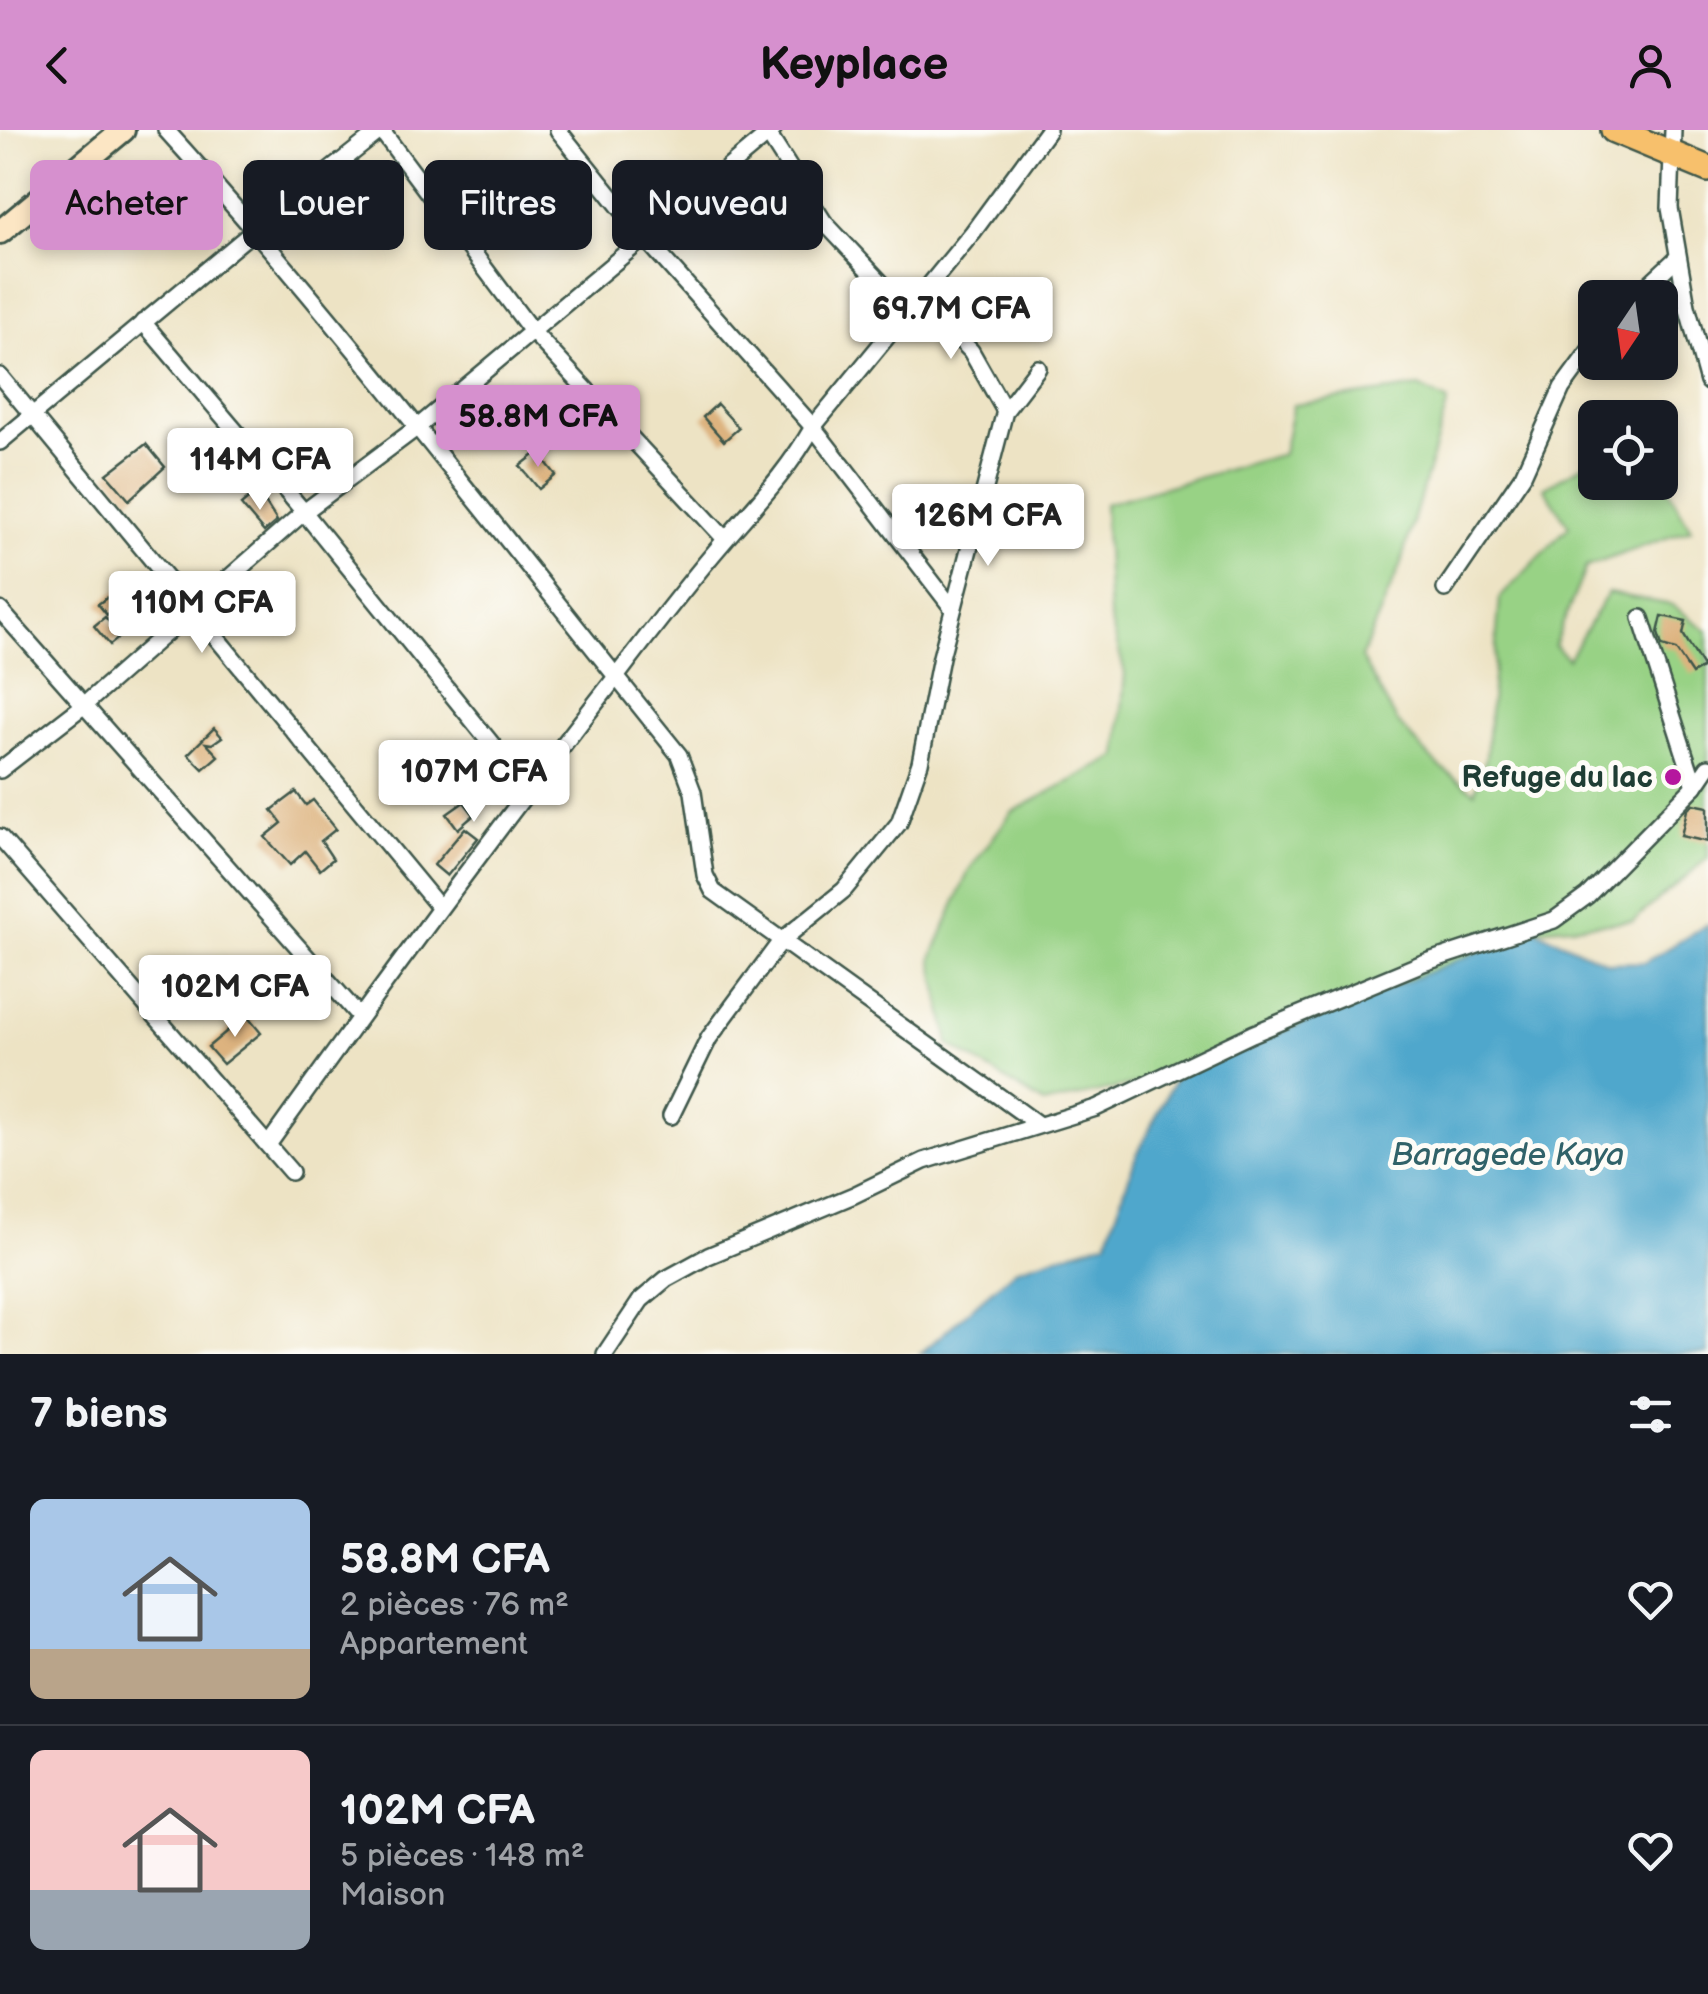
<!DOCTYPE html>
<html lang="fr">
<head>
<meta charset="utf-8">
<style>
  :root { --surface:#171b24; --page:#20242c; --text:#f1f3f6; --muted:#9ea1a6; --line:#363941; --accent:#d690ce }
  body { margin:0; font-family:"Balsamiq Sans",sans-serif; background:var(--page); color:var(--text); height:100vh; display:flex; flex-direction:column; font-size:38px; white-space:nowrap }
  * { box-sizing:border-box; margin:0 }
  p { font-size:32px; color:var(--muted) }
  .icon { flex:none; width:55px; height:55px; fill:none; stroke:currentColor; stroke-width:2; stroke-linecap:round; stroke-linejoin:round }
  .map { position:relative; height:1224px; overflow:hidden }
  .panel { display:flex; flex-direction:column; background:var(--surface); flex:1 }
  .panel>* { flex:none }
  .guide { position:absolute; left:30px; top:30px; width:1000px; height:90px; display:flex; gap:20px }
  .needle { width:65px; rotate:193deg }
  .fabs { position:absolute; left:1578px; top:150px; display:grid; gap:20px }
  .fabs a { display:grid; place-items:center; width:100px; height:100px; border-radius:15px; background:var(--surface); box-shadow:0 5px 15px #0003; font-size:50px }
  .price { position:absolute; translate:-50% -85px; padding:0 22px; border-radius:10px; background:#fff; color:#222; font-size:32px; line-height:65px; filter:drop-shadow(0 2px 5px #0008) }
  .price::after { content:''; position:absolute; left:50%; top:60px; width:30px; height:22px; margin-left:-15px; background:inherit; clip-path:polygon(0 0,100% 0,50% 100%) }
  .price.on { background:var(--accent); color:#111 }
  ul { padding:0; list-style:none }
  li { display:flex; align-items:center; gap:30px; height:250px; padding:0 30px }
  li+li { border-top:2px solid var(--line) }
  li span { display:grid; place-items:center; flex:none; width:280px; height:200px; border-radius:15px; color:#555 }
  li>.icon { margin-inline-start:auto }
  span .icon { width:120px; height:120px; fill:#fffc; stroke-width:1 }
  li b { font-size:42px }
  h2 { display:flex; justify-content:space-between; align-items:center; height:120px; padding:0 30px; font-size:42px }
  .chip { padding:0 35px; border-radius:15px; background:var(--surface); box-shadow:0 5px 15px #0003; font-size:35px; line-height:90px }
  .chip.on { background:var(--accent); color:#111 }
  header { display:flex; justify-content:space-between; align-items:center; height:130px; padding:0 30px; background:var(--accent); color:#111; font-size:45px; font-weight:600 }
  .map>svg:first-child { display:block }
  .green { fill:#98d285; stroke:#5c885c; stroke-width:2.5 }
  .water { fill:#4fa7cc; stroke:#377280; stroke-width:2.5 }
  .building { fill:#ddb37f }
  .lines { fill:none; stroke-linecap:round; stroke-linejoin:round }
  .street-casing { stroke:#3e564a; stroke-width:20 }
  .secondary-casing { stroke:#3e564a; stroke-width:28 }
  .primary-casing { stroke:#3e564a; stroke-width:30 }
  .street { stroke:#fff; stroke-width:15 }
  .secondary { stroke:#fce6c4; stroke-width:22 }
  .primary { stroke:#f7c06c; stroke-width:25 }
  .poi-dot { fill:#b5179e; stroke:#fdfcf7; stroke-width:4 }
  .labels { text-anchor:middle; stroke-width:10; stroke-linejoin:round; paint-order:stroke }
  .poi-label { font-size:30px; font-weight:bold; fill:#1f3d34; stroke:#fdfcf7; text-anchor:end }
  .water-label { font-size:32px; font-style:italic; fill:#306269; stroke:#fdfcf7 }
</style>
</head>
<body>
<header><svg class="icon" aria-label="back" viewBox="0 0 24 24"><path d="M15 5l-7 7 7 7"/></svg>Keyplace<svg class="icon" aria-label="person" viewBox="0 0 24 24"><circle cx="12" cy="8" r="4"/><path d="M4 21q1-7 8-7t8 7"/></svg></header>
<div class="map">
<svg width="1708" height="1224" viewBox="0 0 1708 1224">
  <rect width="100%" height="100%" fill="#fdfcf7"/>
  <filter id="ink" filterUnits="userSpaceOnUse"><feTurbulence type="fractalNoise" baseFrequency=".01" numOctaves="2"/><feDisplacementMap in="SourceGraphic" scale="20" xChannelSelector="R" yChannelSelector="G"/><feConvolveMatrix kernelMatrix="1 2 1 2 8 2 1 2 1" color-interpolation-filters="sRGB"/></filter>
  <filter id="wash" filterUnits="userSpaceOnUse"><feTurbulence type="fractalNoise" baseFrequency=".0048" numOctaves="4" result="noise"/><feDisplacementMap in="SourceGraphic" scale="40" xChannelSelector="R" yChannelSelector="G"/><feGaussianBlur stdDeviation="2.25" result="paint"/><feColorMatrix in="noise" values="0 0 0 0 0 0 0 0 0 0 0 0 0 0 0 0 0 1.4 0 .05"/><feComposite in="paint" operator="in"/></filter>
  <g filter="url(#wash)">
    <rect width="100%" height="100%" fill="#ede3c4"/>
    <path class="green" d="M1419,257l29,15 -48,164 -39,92 37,65 38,41 39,28 11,-34 14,-160 69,-72 -25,-38 51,-30v24h65v-5l2,1 29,51 -105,38 -32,78 14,14 40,-66 64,12 36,26v227l-75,63 -99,8 -357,146 -133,29 -95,-60 -17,-86 37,-88 43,-58 106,-56 7,-83 -16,-58 -5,-111 179,-50 10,-49z"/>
    <path class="water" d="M1708,794v430h-788l97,-86 90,-27 29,-85 41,-81 357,-146 75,34 37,-1z"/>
    <g id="blocks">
      <g class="building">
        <path d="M142,41l22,27 -21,17 -23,-26z"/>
        <path d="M717,274l22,24 -15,13 -21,-24z"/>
        <path d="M146,314l19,23 -36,33 -22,-26z"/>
        <path d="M538,322l18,23 -17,14 -19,-23z"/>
        <path d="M254,364l6,7 3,-2 14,22 -13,11 -23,-27z"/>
        <path d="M128,453l8,11 -29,21 -9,-11z"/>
        <path d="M1662,486l24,5 -3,13 20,33 -11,7 -16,-24 -14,-4 -4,-13z"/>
        <path d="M105,487l16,19 -11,9 -16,-19z"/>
        <path d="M214,598l8,9 -10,7 -6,-1 12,13 -15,13 -15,-15z"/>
        <path d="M296,662l10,13 7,-5 23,29 -15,12 12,18 -13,11 -15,-19 -15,14 -25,-28 17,-14 -10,-13z"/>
        <path d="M464,672l10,13 -16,14 -11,-15z"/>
        <path d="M1693,674l15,3v35l-27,-6 6,-26z"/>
        <path d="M465,698l13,10 -31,38 -13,-11z"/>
        <path d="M246,885l15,18 -38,31 -15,-17z"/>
      </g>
    </g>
  </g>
  <g filter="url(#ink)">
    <use href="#blocks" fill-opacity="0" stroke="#3e564a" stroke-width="2.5"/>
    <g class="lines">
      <defs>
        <g id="street">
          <path d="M166,0c181,200 343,415 513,625l14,37 12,83 8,16 326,234"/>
          <path d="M381,0l150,200 194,209"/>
          <path d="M558,0l86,107 169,190 140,182"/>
          <path d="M1673,0l-3,78 17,98 21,76"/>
          <path d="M768,4l56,88 83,88"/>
          <path d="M918,167l53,54 34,60"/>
          <path d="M1634,168l44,-41"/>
          <path d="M143,192l161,190 225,278"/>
          <path d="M0,246l439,531"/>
          <path d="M0,312l256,-213 125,-99"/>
          <path d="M1445,459l78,-114 39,-87 33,-45"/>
          <path d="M0,480l360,407"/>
          <path d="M1641,488l54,168"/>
          <path d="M0,640l83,-64 221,-194 115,-86 354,-296"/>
          <path d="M0,707l291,335"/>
          <path d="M671,986l38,-78 72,-97 63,-51 55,-67 21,-60 21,-106 64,-246 33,-43"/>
          <path d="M268,1015c113,-158 228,-315 348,-468 35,-46 71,-93 109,-137 32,-37 63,-69 88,-113l160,-195 75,-102"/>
          <path d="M605,1224l36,-54 25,-21 42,-23 146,-61 70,-34 172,-53 156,-74 171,-71 131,-43 33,-24 108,-110 13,-19"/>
        </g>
        <path id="secondary" d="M0,102l123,-102"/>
        <path id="primary" d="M1614,0l94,39"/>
      </defs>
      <use href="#street" class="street-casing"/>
      <use href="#secondary" class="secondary-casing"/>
      <use href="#primary" class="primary-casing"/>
      <use href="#street" class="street"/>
      <use href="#secondary" class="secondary"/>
      <use href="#primary" class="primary"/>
    </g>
  </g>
  <circle class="poi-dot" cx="1673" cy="647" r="10"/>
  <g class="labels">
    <g class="poi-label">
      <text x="1653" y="657">Refuge du lac</text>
    </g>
    <g class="water-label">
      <text x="1508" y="1035">Barragede Kaya</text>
    </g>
  </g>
</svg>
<div class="fabs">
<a><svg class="needle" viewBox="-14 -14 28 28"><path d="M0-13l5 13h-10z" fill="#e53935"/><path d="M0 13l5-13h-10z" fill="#9ea1a6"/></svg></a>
<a><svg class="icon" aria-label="locate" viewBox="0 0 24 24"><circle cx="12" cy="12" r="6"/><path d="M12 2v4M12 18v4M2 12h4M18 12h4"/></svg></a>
</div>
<b class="price" style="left:951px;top:232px">69.7M CFA</b>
<b class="price on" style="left:538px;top:340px">58.8M CFA</b>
<b class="price" style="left:260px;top:383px">114M CFA</b>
<b class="price" style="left:988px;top:439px">126M CFA</b>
<b class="price" style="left:202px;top:526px">110M CFA</b>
<b class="price" style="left:474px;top:695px">107M CFA</b>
<b class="price" style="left:235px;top:910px">102M CFA</b>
<div class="guide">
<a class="chip on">Acheter</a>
<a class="chip">Louer</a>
<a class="chip">Filtres</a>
<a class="chip">Nouveau</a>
</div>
</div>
<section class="panel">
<h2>7 biens<svg class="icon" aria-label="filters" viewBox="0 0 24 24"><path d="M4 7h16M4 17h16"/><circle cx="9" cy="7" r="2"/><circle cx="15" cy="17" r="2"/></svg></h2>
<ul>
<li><span style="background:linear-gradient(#a9c7e8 75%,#b9a48a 0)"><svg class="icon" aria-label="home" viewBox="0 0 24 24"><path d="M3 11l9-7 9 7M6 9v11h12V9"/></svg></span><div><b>58.8M CFA</b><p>2 pièces · 76 m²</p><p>Appartement</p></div><svg class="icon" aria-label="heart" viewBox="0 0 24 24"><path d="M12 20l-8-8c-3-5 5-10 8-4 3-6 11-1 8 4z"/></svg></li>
<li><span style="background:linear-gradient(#f6c9c9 70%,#9aa5b1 0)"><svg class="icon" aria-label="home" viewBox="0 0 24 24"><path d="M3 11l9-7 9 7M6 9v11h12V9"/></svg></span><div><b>102M CFA</b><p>5 pièces · 148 m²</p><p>Maison</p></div><svg class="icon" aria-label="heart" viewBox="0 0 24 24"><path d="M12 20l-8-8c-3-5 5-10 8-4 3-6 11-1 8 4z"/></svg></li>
</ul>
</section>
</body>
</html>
